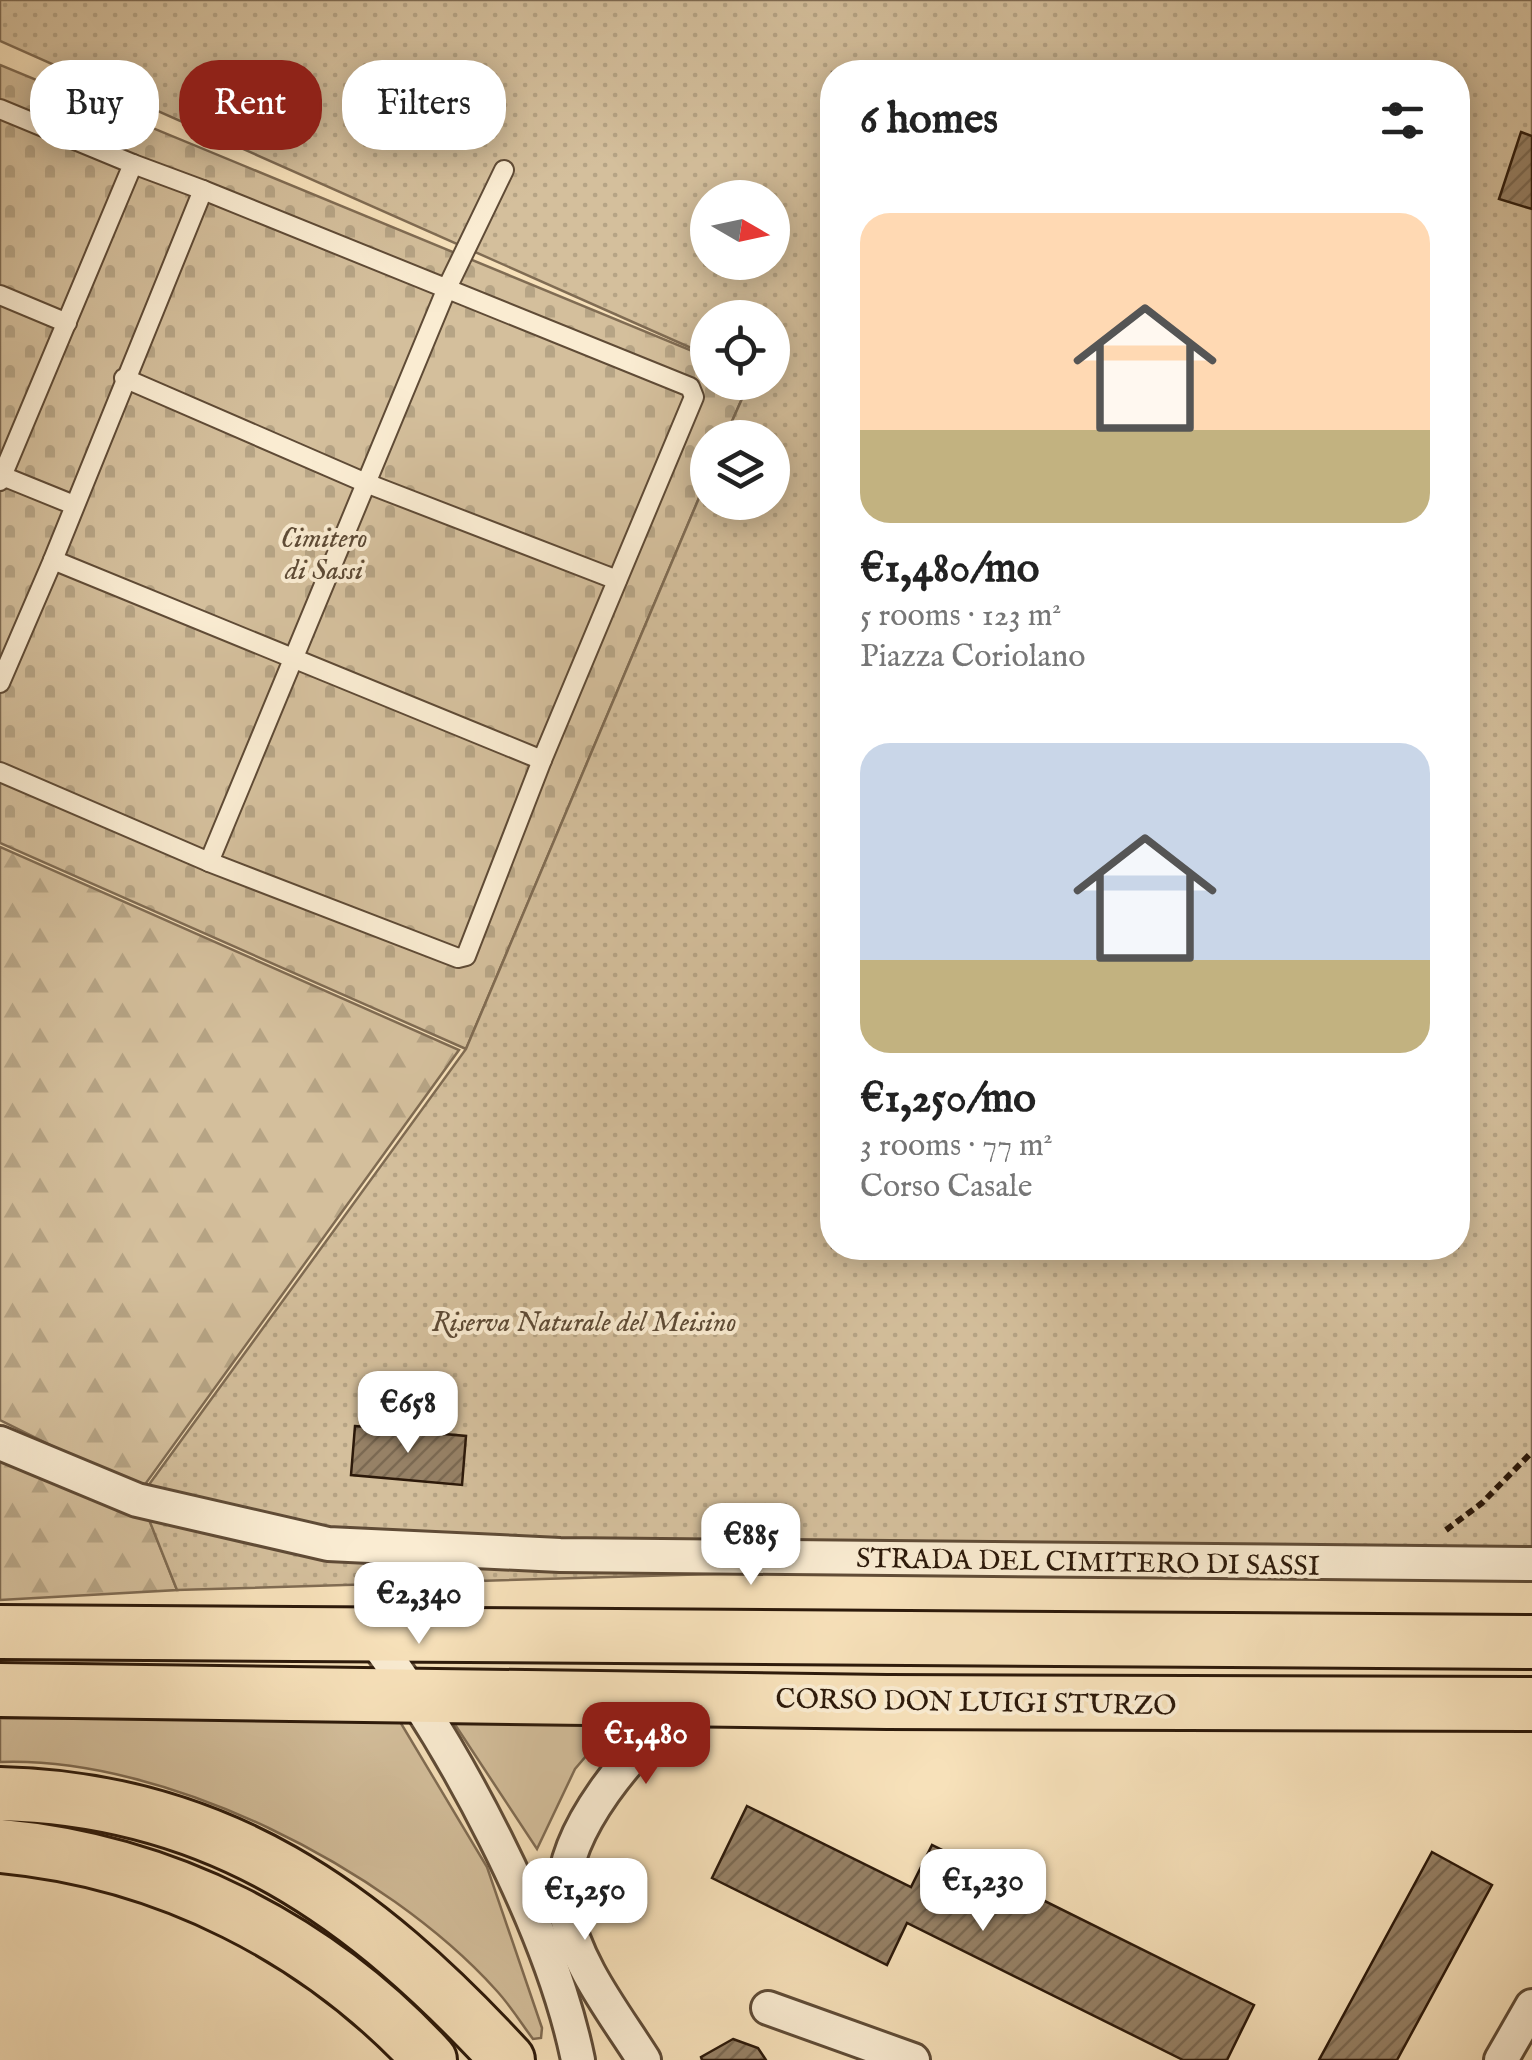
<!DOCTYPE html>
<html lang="en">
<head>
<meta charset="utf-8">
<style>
  :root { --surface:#fff; --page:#f2f2f2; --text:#222; --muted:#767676; --accent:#8f2418 }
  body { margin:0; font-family:"IM FELL English",serif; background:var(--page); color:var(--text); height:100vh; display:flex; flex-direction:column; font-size:38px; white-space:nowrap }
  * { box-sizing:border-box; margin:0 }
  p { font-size:32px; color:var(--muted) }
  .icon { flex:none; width:55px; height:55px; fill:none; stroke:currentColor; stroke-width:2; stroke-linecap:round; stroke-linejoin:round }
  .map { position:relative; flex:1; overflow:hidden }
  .details { position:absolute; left:820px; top:60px; width:650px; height:1200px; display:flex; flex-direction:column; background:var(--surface); border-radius:40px; box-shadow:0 5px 25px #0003 }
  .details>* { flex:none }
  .hud { position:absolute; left:30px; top:60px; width:640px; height:90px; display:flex; gap:20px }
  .needle { width:65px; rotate:99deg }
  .tools { position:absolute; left:690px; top:180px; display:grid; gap:20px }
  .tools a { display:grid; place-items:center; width:100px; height:100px; border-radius:50%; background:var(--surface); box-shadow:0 5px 25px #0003; font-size:50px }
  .price { position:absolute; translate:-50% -85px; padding:0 22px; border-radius:20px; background:#fff; color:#222; font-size:32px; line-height:65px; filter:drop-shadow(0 2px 5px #0008) }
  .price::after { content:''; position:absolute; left:50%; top:60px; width:30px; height:22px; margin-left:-15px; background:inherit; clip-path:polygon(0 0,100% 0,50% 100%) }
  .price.selected { background:var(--accent); color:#fff }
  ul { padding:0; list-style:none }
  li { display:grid; align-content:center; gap:20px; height:530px; padding:0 40px }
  li span { display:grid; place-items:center; height:310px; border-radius:30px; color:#555 }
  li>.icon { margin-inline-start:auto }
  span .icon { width:180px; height:180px; fill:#fffc; stroke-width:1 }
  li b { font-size:42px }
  h2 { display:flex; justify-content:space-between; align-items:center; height:120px; padding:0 40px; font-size:42px }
  .pill { padding:0 35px; border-radius:40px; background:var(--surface); box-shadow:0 5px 25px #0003; font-size:35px; line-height:90px }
  .pill.selected { background:var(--accent); color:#fff }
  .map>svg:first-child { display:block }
  .green { fill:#d4bf9c; stroke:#806c53; stroke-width:2.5 }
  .forest { fill:url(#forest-firs); stroke:#806c53; stroke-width:2.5 }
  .cemetery { fill:url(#cemetery-stones); stroke:#806c53; stroke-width:2.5 }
  .park { fill:url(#park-dots); stroke:#806c53; stroke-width:2.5; fill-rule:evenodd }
  .building { fill:url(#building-hatch); stroke:#2c190a; stroke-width:2.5 }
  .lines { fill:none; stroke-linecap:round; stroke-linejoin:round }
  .lane-casing { stroke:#5f4b36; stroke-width:22 }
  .street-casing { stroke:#5f4b36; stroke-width:38 }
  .primary-casing { stroke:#2c190a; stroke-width:58 }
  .path { stroke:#2c190a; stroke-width:6; stroke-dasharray:8 5; stroke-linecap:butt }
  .lane { stroke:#faecd2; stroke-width:18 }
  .street { stroke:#faecd2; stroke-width:32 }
  .primary { stroke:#f7e1ba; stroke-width:52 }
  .labels { text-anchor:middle; stroke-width:8; stroke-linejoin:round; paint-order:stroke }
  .park-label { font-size:28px; font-style:italic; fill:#5e4b36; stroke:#faecd2 }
  .street-label { font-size:28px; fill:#2c190a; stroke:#faecd2 }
</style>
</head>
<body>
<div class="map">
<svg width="1532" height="2060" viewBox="0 0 1532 2060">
  <defs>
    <pattern id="forest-firs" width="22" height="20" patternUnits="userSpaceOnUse" patternTransform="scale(2.5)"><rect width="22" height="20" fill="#d4bf9c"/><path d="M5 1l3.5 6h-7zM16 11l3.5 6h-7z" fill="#b6a485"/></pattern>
    <pattern id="cemetery-stones" width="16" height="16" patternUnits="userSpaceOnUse" patternTransform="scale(2.5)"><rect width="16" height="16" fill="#d4bf9c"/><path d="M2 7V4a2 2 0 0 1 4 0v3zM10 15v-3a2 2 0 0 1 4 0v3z" fill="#b6a485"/></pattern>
    <pattern id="park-dots" width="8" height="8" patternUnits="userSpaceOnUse" patternTransform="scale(2.5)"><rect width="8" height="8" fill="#d4bf9c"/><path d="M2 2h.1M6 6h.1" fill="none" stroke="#b6a485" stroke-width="1.8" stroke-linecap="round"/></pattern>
    <pattern id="building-hatch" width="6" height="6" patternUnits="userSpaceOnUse" patternTransform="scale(2.5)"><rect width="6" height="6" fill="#968166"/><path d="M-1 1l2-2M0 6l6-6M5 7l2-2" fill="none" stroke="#7b6952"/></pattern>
  </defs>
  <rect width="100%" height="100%" fill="#f7e1ba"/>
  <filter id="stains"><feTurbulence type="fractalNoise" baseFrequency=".002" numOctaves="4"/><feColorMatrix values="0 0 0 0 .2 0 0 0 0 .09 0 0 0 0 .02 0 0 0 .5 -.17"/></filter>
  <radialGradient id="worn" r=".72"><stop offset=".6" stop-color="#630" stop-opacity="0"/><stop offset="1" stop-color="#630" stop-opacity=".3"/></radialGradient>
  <g class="green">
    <path d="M0,1718l399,2 88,147 55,161 -1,10 -8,1c-12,-16 -23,-34 -37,-49 -110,-122 -331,-234 -496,-228z"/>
    <path d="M452,1720l164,1 -41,48 -38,80z"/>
  </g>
  <g class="forest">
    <path d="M0,847l459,203 -318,440 -141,-70z"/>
    <path d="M0,1449l144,57 33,84 -177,10z"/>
  </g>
  <path class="cemetery" d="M0,65l707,292 1,25 41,1 -24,54 -17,1 -1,41 -241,570 -466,-206z"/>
  <path class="park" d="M0,0h1532v1556l-155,-2 -1200,36 -37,-93 326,-448 241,-570 1,23h64v-64l-47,-1 24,-54 23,-1v-64h-64l-1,37 -707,-314zM832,72h626v1176h-626zM708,198h64v64h-64z"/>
  <g class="building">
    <path d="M1521,132l11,4v73l-33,-10z"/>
    <path d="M355,1426l111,10 -4,49 -111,-10z"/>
    <path d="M747,1806l164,81 21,-42 322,160 -27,55h-44l-276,-137 -20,42 -175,-87z"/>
    <path d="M1432,1852l60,33 -95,175h-78z"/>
    <path d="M733,2039l25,9 8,12h-64l-1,-3z"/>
  </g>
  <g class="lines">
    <defs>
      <g id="lane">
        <path d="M0,109l133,55 -133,317"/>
        <path d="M133,164l70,26"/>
        <path d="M0,295l67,28"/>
        <path d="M124,378l242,105 251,97"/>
        <path d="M0,475l74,30"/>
        <path d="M53,560l150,-370 487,197 4,10 -152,363 -76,196 -8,2 -249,-96 238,-574 57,-118"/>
        <path d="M0,683l53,-123 489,200"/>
        <path d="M0,772l209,90"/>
      </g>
      <g id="street">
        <path d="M0,1443l137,57 191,44 232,11 972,9"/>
        <path d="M372,1637c82,108 179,290 206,423"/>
        <path d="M768,2008l145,52"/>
        <path d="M644,2060c-29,-46 -69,-96 -79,-151 -13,-74 75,-168 127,-211"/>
        <path d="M1501,2060l31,-54"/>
      </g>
      <g id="primary">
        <path d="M0,1632l1532,10"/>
        <path d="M0,1690l887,12 645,2"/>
        <path d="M0,1794c219,5 365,111 508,266"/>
        <path d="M0,1846c165,15 318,92 430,214"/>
      </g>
    </defs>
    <use href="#lane" class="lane-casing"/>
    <use href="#street" class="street-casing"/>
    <use href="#primary" class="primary-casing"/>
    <path class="path" d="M1446,1530l36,-27 50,-51"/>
    <use href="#lane" class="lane"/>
    <use href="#street" class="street"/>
    <use href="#primary" class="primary"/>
  </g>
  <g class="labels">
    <g class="park-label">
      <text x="324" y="547">Cimitero<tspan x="324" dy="32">di Sassi</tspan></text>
      <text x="584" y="1331">Riserva Naturale del Meisino</text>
    </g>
    <g class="street-label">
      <text transform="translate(1088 1561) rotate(1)" y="10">STRADA DEL CIMITERO DI SASSI</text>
      <text transform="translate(976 1701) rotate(1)" y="10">CORSO DON LUIGI STURZO</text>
    </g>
  </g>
  <rect width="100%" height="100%" filter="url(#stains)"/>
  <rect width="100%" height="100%" fill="url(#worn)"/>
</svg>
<div class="tools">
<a><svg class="needle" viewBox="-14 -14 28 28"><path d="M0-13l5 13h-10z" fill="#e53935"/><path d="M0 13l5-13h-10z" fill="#767676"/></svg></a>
<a><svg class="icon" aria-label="locate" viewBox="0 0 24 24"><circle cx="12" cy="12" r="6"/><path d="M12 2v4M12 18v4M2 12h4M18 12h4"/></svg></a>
<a><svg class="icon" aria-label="layers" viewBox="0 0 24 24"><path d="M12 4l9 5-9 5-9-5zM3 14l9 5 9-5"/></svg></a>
</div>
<b class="price" style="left:408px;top:1456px">€658</b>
<b class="price" style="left:751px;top:1588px">€885</b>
<b class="price" style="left:419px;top:1647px">€2,340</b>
<b class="price selected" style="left:646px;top:1787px">€1,480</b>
<b class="price" style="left:983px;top:1934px">€1,230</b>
<b class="price" style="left:585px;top:1943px">€1,250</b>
<div class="hud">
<a class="pill">Buy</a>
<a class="pill selected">Rent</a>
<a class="pill">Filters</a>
</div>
<section class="details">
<h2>6 homes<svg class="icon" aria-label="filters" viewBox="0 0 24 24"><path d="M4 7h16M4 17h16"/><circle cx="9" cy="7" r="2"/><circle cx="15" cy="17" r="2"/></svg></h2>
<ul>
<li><span style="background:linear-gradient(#ffd9b3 70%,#c2b280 0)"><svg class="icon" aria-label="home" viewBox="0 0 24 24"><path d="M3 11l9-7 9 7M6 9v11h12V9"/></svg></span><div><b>€1,480/mo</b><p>5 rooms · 123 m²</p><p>Piazza Coriolano</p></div></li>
<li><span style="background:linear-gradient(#c9d6e8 70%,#c2b280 0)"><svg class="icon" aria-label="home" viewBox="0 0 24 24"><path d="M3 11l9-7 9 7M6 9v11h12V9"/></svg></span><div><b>€1,250/mo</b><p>3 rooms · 77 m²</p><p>Corso Casale</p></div></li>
</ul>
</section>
</div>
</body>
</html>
